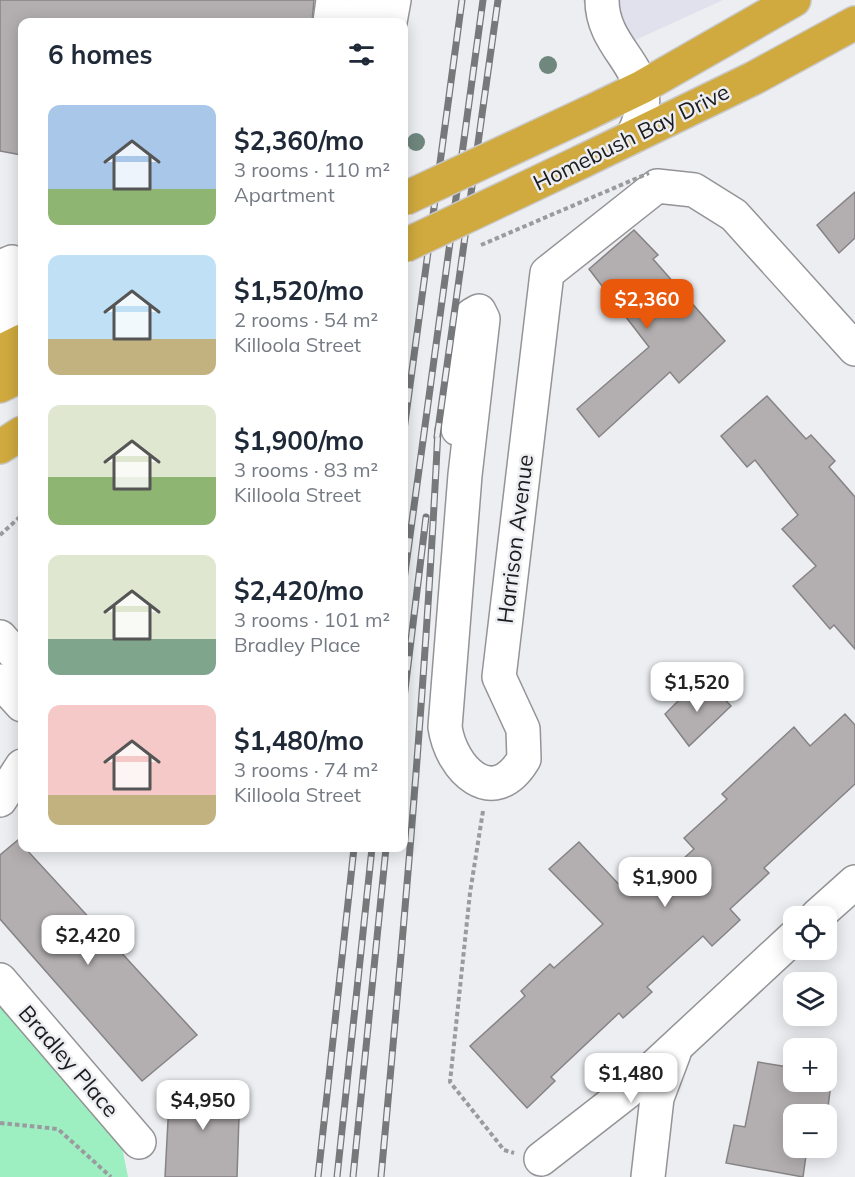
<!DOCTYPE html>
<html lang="en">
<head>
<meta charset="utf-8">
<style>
  :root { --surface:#fff; --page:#f2f2f3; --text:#1f2937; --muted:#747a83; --accent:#ea580c }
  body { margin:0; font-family:Mulish,sans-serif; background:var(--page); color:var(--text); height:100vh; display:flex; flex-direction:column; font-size:22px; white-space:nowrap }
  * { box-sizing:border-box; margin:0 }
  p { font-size:20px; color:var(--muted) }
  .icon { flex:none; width:33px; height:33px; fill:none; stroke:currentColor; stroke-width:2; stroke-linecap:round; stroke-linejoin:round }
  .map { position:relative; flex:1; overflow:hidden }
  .details { position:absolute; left:18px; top:18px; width:390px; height:834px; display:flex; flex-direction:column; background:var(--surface); border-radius:12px; box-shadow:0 3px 15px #0003 }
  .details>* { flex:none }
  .controls { position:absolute; left:783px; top:906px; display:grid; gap:12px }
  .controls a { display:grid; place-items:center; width:54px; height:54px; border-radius:12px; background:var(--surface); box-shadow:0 3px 15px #0003; font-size:30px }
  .price { position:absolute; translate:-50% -51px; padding:0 14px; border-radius:12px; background:#fff; color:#222; font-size:20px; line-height:39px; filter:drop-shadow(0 2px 3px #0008) }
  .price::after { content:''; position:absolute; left:50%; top:36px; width:18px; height:14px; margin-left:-9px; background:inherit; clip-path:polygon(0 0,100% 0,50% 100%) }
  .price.selected { background:var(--accent); color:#fff }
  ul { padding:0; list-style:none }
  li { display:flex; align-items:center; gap:18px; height:150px; padding:0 30px }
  li span { display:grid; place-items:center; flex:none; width:168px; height:120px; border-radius:12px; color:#555 }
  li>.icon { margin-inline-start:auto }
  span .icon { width:72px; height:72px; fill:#fffc; stroke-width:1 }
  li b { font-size:26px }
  h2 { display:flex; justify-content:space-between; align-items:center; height:72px; padding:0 30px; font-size:26px }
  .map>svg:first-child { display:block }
  .built { fill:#e0e1ec }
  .green { fill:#9deec1 }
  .building { fill:#b3afb1; stroke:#868385; stroke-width:1.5 }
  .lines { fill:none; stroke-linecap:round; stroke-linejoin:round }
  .minor-casing { stroke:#949497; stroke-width:36 }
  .highway-casing { stroke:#c9c9c9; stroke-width:36 }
  .path { stroke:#9b9b9f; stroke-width:4; stroke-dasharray:4.5 3; stroke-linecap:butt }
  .minor { stroke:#fff; stroke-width:33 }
  .highway { stroke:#d0aa3f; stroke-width:33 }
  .rail-casing { stroke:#77787a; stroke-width:7 }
  .rail { stroke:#edeef2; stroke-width:4.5; stroke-dasharray:14; stroke-linecap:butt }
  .highway-bridge-casing { stroke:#c9c9c9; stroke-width:36; stroke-linecap:butt }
  .path-bridge { stroke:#9b9b9f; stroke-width:4; stroke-dasharray:4.5 3; stroke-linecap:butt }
  .highway-bridge { stroke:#d0aa3f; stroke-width:33 }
  .tree { fill:#70877e }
  .labels { text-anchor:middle; stroke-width:5; stroke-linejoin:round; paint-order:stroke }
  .street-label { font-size:22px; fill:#1c1c1e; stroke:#edeef2 }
</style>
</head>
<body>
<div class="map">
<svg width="855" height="1177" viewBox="0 0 855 1177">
  <rect width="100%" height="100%" fill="#edeef2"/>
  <path class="built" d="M582,0h141l-116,53z"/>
  <path class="green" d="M0,1005l122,142 6,30h-128z"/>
  <g class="building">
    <path d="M0,0h314l-2,22h-290v133l-22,-4z"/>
    <path d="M855,192v46l-16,15 -22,-28z"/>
    <path d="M634,230l24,25 -5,4 72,82 -46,42 -9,-11 -71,65 -22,-28 72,-62 -60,-78z"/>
    <path d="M767,396l39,43 5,-4 24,26 -6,6 26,30v152l-21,-24 -4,4 -37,-43 23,-20 -34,-37 16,-14 -43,-55 -8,7 -26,-31z"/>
    <path d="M711,685l20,21 -42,40 -24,-32 24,-24 8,9z"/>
    <path d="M845,714l10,11v59l-91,84 5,5 -39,36 10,11 -28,26 -9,-10 -56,51 5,5 -29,26 -4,-5 -68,64 4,4 -28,27 -57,-62 55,-50 -4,-5 29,-27 4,4 49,-44 -54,-55 30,-27 48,51 7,-7 9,9 51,-46 -10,-11 43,-39 -5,-5 72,-67 16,19z"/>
    <path d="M18,840l4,8h3l172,187 -55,46 -142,-162v-64z"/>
    <path d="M758,1062l36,6v14h32v-8l6,1 -5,40 -16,-3v2h-17v34h13l-4,29 -77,-14 8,-38 11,2z"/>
    <path d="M170,1083l70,3 -3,91h-72z"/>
  </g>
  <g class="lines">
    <defs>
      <g id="minor">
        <path d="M602,0c0,56 66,72 30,137"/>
        <path d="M330,22l3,-22"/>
        <path d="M362,22l4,-22"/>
        <path d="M390,22l4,-22"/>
        <path d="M0,267l12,-5"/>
        <path d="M0,298l22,-8"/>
        <path d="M0,324l22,-7"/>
        <path d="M458,429l14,-114 7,-4 4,8 -18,156 -20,252c6,42 48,84 79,32l-1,-30 -24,-52 48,-404 110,-87 37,4 40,25 121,134"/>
        <path d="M0,637l22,25"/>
        <path d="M0,681l22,24"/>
        <path d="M0,800l22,-34"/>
        <path d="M817,916l38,-34"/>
        <path d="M0,980l139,162"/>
        <path d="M541,1159l86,-67 167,-155"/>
        <path d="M648,1177l9,-79 17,-45"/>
      </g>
      <g id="highway">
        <path d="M588,113l54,-26 152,-87"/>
        <path d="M583,161l171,-83 101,-55"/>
        <path d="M0,352l22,-11"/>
        <path d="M0,386l22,-11"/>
        <path d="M0,447l22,-14"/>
      </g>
    </defs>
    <use href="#minor" class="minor-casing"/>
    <use href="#highway" class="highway-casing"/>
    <g class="path">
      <path d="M404,61l2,-13"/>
      <path d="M0,535l22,-20"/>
      <path d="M483,811l-13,82 -20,189 54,68 10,3"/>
      <path d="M0,1123l58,6 53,48"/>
    </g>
    <use href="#minor" class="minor"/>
    <use href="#highway" class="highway"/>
    <defs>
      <g id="rail">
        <path d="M404,430l58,-430"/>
        <path d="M437,437l61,-437"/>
        <path d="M404,580l79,-580"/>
        <path d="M404,698l22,-181"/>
        <path d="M318,1177l36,-329"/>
        <path d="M337,1177l35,-329"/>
        <path d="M353,1177l33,-329"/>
        <path d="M381,1177c23,-249 45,-498 57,-748"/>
      </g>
    </defs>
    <use href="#rail" class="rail-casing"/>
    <use href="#rail" class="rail"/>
    <defs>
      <g id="highway-bridge">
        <path d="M404,199l184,-86"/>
        <path d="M404,246l179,-85"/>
      </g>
    </defs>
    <use href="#highway-bridge" class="highway-bridge-casing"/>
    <path class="path-bridge" d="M481,245l168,-72"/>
    <use href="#highway-bridge" class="highway-bridge"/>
  </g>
  <g class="tree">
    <circle cx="548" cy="65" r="9"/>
    <circle cx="416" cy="142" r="9"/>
  </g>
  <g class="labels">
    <g class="street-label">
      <text transform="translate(631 137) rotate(-26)" y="8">Homebush Bay Drive</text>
      <text transform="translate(515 539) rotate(-83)" y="8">Harrison Avenue</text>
      <text transform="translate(69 1061) rotate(49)" y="8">Bradley Place</text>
    </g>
  </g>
</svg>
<div class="controls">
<a><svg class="icon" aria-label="locate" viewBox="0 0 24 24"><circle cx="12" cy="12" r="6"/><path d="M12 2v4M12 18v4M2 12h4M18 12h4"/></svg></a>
<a><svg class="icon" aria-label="layers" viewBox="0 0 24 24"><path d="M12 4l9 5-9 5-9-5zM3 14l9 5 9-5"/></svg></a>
<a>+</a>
<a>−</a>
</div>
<b class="price selected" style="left:647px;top:330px">$2,360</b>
<b class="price" style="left:697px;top:713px">$1,520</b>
<b class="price" style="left:665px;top:908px">$1,900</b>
<b class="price" style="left:88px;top:966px">$2,420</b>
<b class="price" style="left:631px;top:1104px">$1,480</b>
<b class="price" style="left:203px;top:1131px">$4,950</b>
<section class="details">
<h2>6 homes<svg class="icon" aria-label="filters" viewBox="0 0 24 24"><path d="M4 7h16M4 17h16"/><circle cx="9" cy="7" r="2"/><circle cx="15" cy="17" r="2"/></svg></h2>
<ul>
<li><span style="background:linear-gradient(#a9c7e8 70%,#8fb573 0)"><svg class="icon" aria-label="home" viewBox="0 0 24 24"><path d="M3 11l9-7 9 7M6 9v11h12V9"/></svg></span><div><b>$2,360/mo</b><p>3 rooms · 110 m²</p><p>Apartment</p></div></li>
<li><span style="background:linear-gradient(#bfe0f5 70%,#c2b280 0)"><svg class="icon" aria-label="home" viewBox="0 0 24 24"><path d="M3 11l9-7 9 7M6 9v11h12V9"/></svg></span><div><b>$1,520/mo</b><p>2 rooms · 54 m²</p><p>Killoola Street</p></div></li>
<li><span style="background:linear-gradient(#dfe7d0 60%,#8fb573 0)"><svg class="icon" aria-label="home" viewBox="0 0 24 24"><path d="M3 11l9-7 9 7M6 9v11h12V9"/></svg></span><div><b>$1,900/mo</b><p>3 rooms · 83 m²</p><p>Killoola Street</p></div></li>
<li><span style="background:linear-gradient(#dfe7d0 70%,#7fa58c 0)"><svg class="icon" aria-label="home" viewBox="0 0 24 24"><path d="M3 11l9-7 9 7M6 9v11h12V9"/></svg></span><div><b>$2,420/mo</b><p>3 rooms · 101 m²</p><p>Bradley Place</p></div></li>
<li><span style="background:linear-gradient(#f6c9c9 75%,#c2b280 0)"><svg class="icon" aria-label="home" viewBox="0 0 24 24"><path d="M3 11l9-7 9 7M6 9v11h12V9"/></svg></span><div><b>$1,480/mo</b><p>3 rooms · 74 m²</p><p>Killoola Street</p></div></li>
</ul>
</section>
</div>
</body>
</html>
